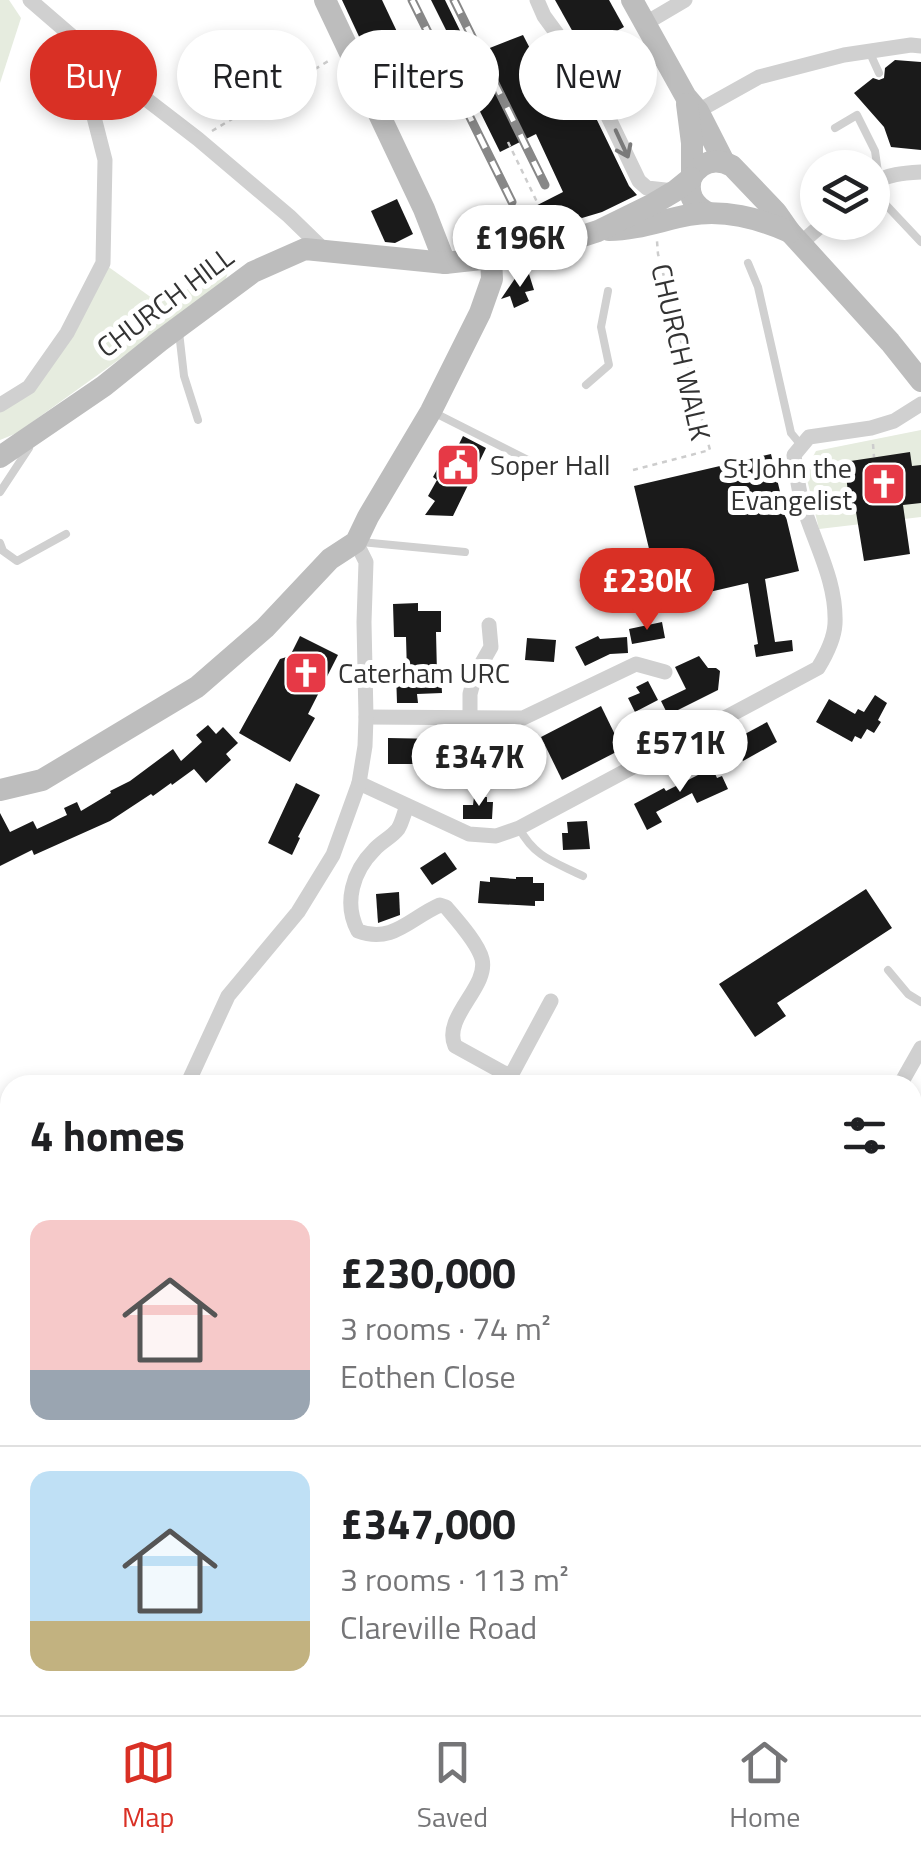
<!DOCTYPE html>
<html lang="en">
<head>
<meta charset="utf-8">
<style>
  :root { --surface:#fff; --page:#f2f2f2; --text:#202124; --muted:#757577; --line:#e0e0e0; --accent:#d93025 }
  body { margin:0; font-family:"Titillium Web",sans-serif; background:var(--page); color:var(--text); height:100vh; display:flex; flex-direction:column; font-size:38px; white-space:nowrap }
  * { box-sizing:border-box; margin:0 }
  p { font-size:32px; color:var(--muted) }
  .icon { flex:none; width:55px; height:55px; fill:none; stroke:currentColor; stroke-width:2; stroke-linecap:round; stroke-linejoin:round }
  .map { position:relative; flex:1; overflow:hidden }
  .sheet { position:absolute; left:0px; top:1075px; width:922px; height:640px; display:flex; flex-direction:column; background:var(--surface); border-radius:30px 30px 0 0; box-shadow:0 5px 15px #0003 }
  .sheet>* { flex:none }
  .hud { position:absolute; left:30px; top:30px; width:862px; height:90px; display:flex; gap:20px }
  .tools { position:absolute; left:800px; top:150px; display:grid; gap:20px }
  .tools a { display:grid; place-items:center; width:90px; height:90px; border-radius:50%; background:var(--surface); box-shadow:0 5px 15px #0003; font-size:50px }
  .price { position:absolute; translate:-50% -85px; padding:0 22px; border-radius:35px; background:#fff; color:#222; font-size:32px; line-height:65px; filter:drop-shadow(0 2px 5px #0008) }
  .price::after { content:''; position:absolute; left:50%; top:60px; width:30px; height:22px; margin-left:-15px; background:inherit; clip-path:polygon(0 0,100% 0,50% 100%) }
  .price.active { background:var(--accent); color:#fff }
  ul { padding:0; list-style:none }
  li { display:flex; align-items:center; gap:30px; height:250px; padding:0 30px }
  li+li { border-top:2px solid var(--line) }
  li span { display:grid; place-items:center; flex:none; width:280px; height:200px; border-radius:20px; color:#555 }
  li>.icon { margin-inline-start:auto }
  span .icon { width:120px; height:120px; fill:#fffc; stroke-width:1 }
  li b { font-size:42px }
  h2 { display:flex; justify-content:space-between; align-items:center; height:120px; padding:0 30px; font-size:42px }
  .tag { padding:0 35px; border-radius:45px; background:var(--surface); box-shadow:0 5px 15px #0003; font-size:35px; line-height:90px }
  .tag.active { background:var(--accent); color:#fff }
  .menu { display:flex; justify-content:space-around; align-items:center; height:140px; border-top:2px solid var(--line); background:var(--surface); font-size:28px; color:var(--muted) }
  .menu a { display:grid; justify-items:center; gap:5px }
  .menu .active { color:var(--accent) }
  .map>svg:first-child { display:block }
  .green { fill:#e6ecdf }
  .building { fill:#1a1a1a }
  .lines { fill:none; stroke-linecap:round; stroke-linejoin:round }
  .path { stroke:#cdcdcd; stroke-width:2.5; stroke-dasharray:5 5; stroke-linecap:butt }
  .lane { stroke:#d0d0d0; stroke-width:8 }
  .street { stroke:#d0d0d0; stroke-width:15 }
  .secondary { stroke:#bdbdbd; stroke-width:22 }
  .rail-casing { stroke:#888; stroke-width:9 }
  .rail { stroke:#fff; stroke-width:5; stroke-dasharray:15; stroke-linecap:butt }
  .oneway { stroke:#7a7a7a }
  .labels { text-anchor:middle; stroke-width:10; stroke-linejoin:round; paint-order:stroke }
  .street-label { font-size:28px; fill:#333; stroke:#fff }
  .poi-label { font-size:28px; fill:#333; stroke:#fff; text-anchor:start }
</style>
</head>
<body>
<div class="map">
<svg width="921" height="1715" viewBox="0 0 921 1715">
  <rect width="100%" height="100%" fill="#fff"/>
  <g class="green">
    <path d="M0,0h9l12,18 -21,65z"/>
    <path d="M103,263l56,40 70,-34 -5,15 -207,149 -17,7v-35l29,-18z"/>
    <path d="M921,430v87l-102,12 -14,-58 11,-20z"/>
    <path d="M921,1698v17h-118l-1,-10h110l1,-2z"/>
  </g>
  <g class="building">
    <path d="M342,0h40l27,57 -33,16z"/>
    <path d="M431,0h14l26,53 5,-3 1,3 46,-18 27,52 23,-12 7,10 49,101 8,9 -35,17 -20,6 -6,-3 -64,26 -8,-19 59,-30 -27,-58 -36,18 -45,-91 5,-3z"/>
    <path d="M555,0h54l15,27 -41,23z"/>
    <path d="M895,60l26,2v88l-30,-3 -7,-20 -30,-34 19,-15 6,2 5,-2 1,-10z"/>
    <path d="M397,199l16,35 -18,9 -10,-1 -14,-31z"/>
    <path d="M529,274l5,16 -9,2 4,9 -15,7 -4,-12 -9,3 15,-22z"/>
    <path d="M463,436l23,12 -33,68 -28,-1 10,-14 -7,-5 9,-16 -4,-3 14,-26 7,3z"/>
    <path d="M910,452l2,14 9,-1v38l-18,2 7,49 -46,7 -8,-49 -5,1 -7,-51z"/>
    <path d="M771,454l28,117 -34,8 10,63 17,-2 1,11 -37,6 -2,-12 4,-1 -10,-61 -86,20 -28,-117z"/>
    <path d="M418,603v8h23v21h-5l1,42h4l1,19 -25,1 1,9h-21l-1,-30h11l-1,-36h-12l-1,-33z"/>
    <path d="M662,622l3,16 -33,6 -3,-15z"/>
    <path d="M300,636l38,19 -30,59 7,4 -25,44 -51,-29 41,-74 10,-3z"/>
    <path d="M598,636l2,3 27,-2 1,16 -18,1 -25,12 -10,-19z"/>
    <path d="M527,638l29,2 -2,22 -29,-2z"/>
    <path d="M699,656l9,12h8l4,3 -2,19 -50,25 -7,-14 25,-12 -11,-22z"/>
    <path d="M648,681l10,19 -23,12 -7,-14 12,-5 -4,-6z"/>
    <path d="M875,695l12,8 -9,17 3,2 -7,11 -7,-4 -6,10 -6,-3 -3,6 -36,-20 13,-23 26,15 3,-5 6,3z"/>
    <path d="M601,706l21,43 -60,31 -21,-43z"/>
    <path d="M767,722l10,20 -34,19 -11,-20z"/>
    <path d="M208,725l8,9 7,-7 15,16 -12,11 5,6 -25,23 -12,-14 -22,16 -1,-2 -18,13 -2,-2 -41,27 -76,34 -2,-5 -32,16v-53l10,19 23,-11 4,8 30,-14 -3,-7 13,-6 4,9 30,-18 -1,-2 20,-10 43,-32 8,12 21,-19 -6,-7z"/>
    <path d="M388,738l52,1 -1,25h-51z"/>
    <path d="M711,765l6,13 5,-2 6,13 -31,14 -5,-10 -36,19 6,10 -15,8 -13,-26 30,-16 2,3 32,-16 -1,-3z"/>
    <path d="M296,783l24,12 -22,42 2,1 -8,17 -24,-12z"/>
    <path d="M474,797h13v5h6l-1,17h-29v-14h10z"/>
    <path d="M587,821l3,28 -27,1 -1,-17h6l-1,-11z"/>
    <path d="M445,852l12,17 -25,16 -12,-17z"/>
    <path d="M490,877l26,2v-2h17v6h11v18h-9v5l-57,-3 2,-22 10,1z"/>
    <path d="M866,889l26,39 -115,75 9,13 -31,21 -36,-53z"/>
    <path d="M399,892l1,23 -22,8 -2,-29z"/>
  </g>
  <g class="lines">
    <g class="path">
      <path d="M212,131l118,-71"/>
      <path d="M508,142l30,62"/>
      <path d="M873,444l1,13"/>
      <path d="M633,470l77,-20 -52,-196 -1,-13"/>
    </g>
    <g class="lane">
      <path d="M869,51l10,22"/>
      <path d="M835,128l22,-13 18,36 4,28"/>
      <path d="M872,190l49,52"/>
      <path d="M748,263l10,24 33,146 10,12"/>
      <path d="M179,332l5,44 14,44"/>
      <path d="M586,385l23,-20 -8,-38 7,-36"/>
      <path d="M435,413l99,50"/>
      <path d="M0,492l29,-44"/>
      <path d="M361,542l104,10"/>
      <path d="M0,543l3,8 14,10 49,-27"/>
      <path d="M519,828c16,30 36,34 64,48"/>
      <path d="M888,970l20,24 13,8"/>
    </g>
    <g class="street">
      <path d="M30,0l103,89 65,50 91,77 34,33"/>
      <path d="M537,0l7,16 46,63 49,102 8,7 27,3"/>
      <path d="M646,23l39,-23"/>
      <path d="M698,111l61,-34 85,-22 67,-10 10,1"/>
      <path d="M872,184c15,-10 32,-11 49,-12"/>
      <path d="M801,243l24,-21"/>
      <path d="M0,405l29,-18 38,-54 36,-70 2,-103 -21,-82"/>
      <path d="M366,717l157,1 113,-54 29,8"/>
      <path d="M470,719v-25l5,-19 16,-28 -2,-22"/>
      <path d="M359,783l110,51 27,2 23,-8 299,-160c8,-13 16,-28 17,-44 2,-43 -21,-81 -33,-122 -4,-15 -6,-31 -8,-47l15,-18 62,-9 23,-7 27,-17"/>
      <path d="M407,806c-3,7 -5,17 -9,23 -6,8 -17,13 -24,21 -21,21 -31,53 -16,81 35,13 52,-13 82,-26l6,2c11,13 32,36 36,52 7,28 -40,58 -27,87l49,27 6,1 4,-4 37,-69"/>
      <path d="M187,1085l41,-89 70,-84 35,-57 26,-72 6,-37 1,-29 -2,-95 2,-60 -10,-20"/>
      <path d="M900,1085l21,-37"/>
      <path d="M0,1166l10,19"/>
      <path d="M914,1311l7,-5"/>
      <path d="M0,1680l10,2"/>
      <path d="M68,1705l11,10"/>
      <path d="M365,1705l15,10"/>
      <path d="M148,1715l1,-10"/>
      <path d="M585,1715l3,-10"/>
    </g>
    <g class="secondary">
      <path d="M325,0l99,209 21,54"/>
      <path d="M632,0l54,97 12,14 26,51"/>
      <path d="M687,104l5,39v32"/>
      <path d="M708,213c-15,-8 -21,-19 -17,-35 9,-16 24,-21 41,-12l44,46 14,20 100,110 31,39"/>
      <path d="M609,230c27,0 53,-10 80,-15 36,-6 68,3 101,17"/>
      <path d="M0,457l104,-71 56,-45 93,-69 52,-23 140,14 82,-9 71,-23 55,-27 22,-13 16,-13"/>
      <path d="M0,790l42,-10 155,-93 68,-59 65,-69 26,-17 12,-25 63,-106 49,-98 12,-34 -1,-21"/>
    </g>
    <defs>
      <g id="rail">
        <path d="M412,0l100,202"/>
        <path d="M454,0l91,185"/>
      </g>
    </defs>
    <use href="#rail" class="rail-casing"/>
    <use href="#rail" class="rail"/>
  </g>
  <defs><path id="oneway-shaft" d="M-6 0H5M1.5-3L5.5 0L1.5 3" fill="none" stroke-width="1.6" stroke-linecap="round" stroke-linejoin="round" transform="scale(2.5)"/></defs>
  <use class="oneway" href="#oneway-shaft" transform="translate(622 144) rotate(65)"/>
  <defs>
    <symbol id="civic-square" viewBox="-11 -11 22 22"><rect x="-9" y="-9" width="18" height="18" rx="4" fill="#e63946" stroke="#fff"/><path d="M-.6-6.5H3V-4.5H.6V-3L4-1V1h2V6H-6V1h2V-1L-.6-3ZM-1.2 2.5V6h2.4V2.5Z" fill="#fff"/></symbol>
    <symbol id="church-square" viewBox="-11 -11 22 22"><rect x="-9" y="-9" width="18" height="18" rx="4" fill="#e63946" stroke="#fff"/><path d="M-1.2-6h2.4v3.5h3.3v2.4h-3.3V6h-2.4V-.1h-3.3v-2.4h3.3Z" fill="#fff"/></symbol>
  </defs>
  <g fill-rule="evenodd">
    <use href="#civic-square" x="433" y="440" width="50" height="50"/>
    <use href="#church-square" x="859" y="459" width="50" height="50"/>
    <use href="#church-square" x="281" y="648" width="50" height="50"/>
  </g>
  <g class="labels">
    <g class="street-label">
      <text transform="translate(165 302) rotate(-37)" y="10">CHURCH HILL</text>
      <text transform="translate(681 352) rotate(77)" y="10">CHURCH WALK</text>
    </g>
    <g class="poi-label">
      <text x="490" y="475">Soper Hall</text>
      <text x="852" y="478" text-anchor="end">St John the<tspan x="852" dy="32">Evangelist</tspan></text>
      <text x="338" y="683">Caterham URC</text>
    </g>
  </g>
</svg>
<div class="tools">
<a><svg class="icon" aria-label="layers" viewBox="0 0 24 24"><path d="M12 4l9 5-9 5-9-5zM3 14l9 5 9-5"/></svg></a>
</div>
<b class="price" style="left:520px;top:290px">£196K</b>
<b class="price active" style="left:647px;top:633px">£230K</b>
<b class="price" style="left:680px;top:795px">£571K</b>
<b class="price" style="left:479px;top:809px">£347K</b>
<div class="hud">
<a class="tag active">Buy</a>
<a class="tag">Rent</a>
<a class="tag">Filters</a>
<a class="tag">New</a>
</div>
<section class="sheet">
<h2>4 homes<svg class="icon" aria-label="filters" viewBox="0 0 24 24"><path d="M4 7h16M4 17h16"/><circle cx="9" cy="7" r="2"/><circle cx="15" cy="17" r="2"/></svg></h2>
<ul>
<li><span style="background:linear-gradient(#f6c9c9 75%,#9aa5b1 0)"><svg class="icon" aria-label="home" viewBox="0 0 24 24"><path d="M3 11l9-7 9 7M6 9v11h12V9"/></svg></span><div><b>£230,000</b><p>3 rooms · 74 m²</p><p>Eothen Close</p></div></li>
<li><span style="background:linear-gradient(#bfe0f5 75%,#c2b280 0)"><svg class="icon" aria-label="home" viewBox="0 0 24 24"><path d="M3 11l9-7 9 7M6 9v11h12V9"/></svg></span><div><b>£347,000</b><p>3 rooms · 113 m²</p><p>Clareville Road</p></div></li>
</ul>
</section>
</div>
<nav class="menu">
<a class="active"><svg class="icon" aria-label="map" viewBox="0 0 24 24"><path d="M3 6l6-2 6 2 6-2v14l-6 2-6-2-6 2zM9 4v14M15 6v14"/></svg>Map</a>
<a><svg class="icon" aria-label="saved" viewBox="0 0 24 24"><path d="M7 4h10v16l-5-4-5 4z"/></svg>Saved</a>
<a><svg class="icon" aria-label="home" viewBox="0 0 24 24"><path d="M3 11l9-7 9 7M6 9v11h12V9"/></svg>Home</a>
</nav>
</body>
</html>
